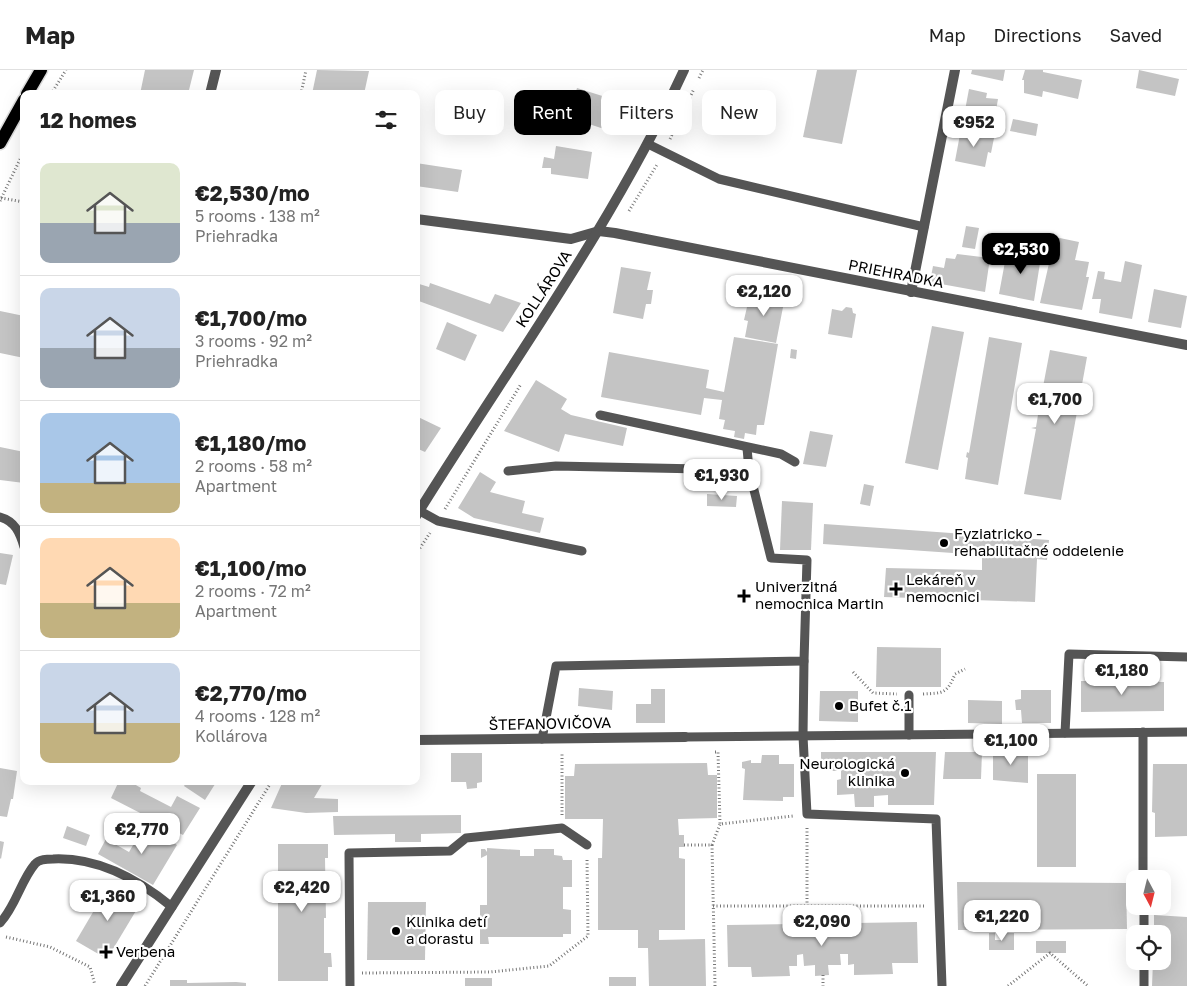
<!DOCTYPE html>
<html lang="en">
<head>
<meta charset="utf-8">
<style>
  :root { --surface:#fff; --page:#f6f6f6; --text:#222; --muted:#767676; --line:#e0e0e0; --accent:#000 }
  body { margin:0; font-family:"Golos Text",sans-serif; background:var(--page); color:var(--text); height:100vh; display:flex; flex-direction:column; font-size:19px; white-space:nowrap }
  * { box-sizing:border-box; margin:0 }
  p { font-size:16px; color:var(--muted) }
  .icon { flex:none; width:28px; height:28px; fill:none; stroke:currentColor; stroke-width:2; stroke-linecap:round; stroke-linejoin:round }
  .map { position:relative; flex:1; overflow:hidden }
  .panel { position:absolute; left:20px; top:20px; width:400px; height:695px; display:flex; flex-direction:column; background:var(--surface); border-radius:10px; box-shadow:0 5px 20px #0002 }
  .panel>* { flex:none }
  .guide { position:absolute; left:435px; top:20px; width:475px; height:45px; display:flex; gap:10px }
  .needle { width:32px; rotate:173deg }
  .buttons { position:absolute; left:1126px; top:800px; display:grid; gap:10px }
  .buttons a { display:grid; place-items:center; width:45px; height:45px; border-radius:10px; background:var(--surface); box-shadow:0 5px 20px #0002; font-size:25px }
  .price { position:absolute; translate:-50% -42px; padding:0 11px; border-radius:10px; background:#fff; color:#222; font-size:16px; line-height:32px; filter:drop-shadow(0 1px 2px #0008) }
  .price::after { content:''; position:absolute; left:50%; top:30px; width:15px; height:11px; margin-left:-8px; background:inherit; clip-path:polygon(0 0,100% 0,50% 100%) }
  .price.selected { background:var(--accent); color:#fff }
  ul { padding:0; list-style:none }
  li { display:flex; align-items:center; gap:15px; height:125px; padding:0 20px }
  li+li { border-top:1px solid var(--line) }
  li span { display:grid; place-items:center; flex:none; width:140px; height:100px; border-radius:10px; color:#555 }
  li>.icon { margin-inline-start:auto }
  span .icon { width:60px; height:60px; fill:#fffc; stroke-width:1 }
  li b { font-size:21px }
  h2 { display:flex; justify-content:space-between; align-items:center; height:60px; padding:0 20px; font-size:21px }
  .chip { padding:0 18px; border-radius:10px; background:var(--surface); box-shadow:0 5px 20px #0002; font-size:18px; line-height:45px }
  .chip.selected { background:var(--accent); color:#fff }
  header { display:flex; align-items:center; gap:30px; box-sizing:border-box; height:70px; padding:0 25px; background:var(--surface); border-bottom:1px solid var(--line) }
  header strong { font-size:24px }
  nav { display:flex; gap:28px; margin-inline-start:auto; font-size:18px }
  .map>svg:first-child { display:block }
  .building { fill:#c4c4c4 }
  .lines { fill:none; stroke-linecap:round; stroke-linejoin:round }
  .primary-casing { stroke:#dbdbdb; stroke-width:15 }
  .path { stroke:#777; stroke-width:3; stroke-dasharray:1 2.5; stroke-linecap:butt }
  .lane { stroke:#555; stroke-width:9 }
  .street { stroke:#555; stroke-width:10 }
  .primary { stroke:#000; stroke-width:12 }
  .poi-dot { fill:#000; stroke:#fff; stroke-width:2 }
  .labels { text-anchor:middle; stroke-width:4.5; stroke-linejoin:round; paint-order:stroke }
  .street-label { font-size:15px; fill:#000; stroke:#fff }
  .poi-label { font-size:15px; fill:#000; stroke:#fff; text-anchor:start }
</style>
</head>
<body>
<header>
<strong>Map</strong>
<nav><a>Map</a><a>Directions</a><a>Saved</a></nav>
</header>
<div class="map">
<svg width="1187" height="916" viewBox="0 0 1187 916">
  <rect width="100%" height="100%" fill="#fff"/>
  <g class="building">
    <path d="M145,0h49l-6,24h-48z"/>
    <path d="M317,0l52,1 -5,23h-52z"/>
    <path d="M817,0h40l-15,74 -39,-7z"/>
    <path d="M972,0h33l-2,11 -32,-7z"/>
    <path d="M1025,0h18v2l39,8 -4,19 -35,-8 -1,6 -18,-4v-13h-2z"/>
    <path d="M1139,0l40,9 -4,17 -39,-8z"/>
    <path d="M577,18l38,12 -8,30 -39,-13z"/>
    <path d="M969,19l18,4 -1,5 12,1 -5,29 -30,-7z"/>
    <path d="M1013,49l25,5 -2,12 -26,-5z"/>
    <path d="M961,59l30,6 3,3 -3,15 -3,-1 -3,15 -30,-6z"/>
    <path d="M556,76l36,6 -4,27 -37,-5v-6h-9l2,-11 10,2z"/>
    <path d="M416,93l46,7 -4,22 -42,-6z"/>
    <path d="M966,156l13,2 -4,21 -13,-2z"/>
    <path d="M1055,167l24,5 -4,18 14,2 -3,15h3l-7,33 -42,-7z"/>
    <path d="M1027,177l11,2 -2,14h4l-6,38 -35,-7 8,-43 18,4z"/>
    <path d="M957,184l33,4 -5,34 -55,-10 3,-16 11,2 2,-10 9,1z"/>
    <path d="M1125,191l17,4 -10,54 -33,-6 2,-14h-9l6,-28 7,1 -1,7 17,3z"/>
    <path d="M621,197l30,5 -4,18h6l-2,14h-5l-3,15 -30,-6z"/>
    <path d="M416,213l13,4 1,-4 60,21 5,-10 26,9 -18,29 -87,-32z"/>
    <path d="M1154,219l33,7 -6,32 -33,-6z"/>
    <path d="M755,222l30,5 -9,46 -31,-6 3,-16 -4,-1 3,-13h4z"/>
    <path d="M846,237l6,1 1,5 3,1 -4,24 -24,-4 4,-25 10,2z"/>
    <path d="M0,241l24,5v42l-24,-5z"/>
    <path d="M447,252l30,13 -12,26 -29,-12z"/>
    <path d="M932,256l32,6 -26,138 -33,-7z"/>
    <path d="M734,267l44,7 -14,81h-7l-1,10 -11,-2 -1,6 -10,-2 1,-6 -12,-2 2,-9 -6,-1 3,-19 -18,-2 -3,17 -100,-18 8,-45 100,18 -3,18 18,4z"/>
    <path d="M989,267l33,6 -24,142 -33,-6 3,-21 -2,-1 1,-5 2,1z"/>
    <path d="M791,279l6,1 -1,9 -6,-1z"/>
    <path d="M1050,280l37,7 -26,143 -37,-6 12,-65 -5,-1 5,-1 2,-12h-3l3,-2z"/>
    <path d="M536,310l31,19 -6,10 10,6 56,13 -4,18 -58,-12 -6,18 -55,-21z"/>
    <path d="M416,346l25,12 -16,24 -9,-4z"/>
    <path d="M810,361l23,4 -7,32 -23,-3z"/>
    <path d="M0,377l24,5v31l-24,-3z"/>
    <path d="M480,402l16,10 -6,10 35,9 -3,12 22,5 -4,15 -66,-15 -16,-10z"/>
    <path d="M864,414l10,2 -4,20 -10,-2z"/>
    <path d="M707,424l30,2 -1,11 -29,-1z"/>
    <path d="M782,431l31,2 -2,47h-31z"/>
    <path d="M824,454l225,16 -2,20 -10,-1 -2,43 -151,-5 2,-29 96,2v-13l42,1 -201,-14z"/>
    <path d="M0,483l13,2 -7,30 -6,-1z"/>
    <path d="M877,577l64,1v39h-65z"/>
    <path d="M1081,611l83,1v29l-83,1z"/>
    <path d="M579,618l34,3 -1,19 -34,-4z"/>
    <path d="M651,619h14v34h-29v-19h15z"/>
    <path d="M1021,620h30v33h-29l-1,-13h-5l-1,-10 6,-1z"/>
    <path d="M820,621h38v31l-39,-1z"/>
    <path d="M968,630l34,1v23l-34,-1z"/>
    <path d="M993,681h35v32l-35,-3z"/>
    <path d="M821,682h115l-2,53h-46v-10l-14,1v11h-19l-1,-13 -17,1v-15l4,-1v-8h-20z"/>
    <path d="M945,682h37l-1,27h-38z"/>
    <path d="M451,683h31v29l-5,1v5l-10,1 -1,-7h-15z"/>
    <path d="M762,685h17v9h15v33h-11v4l-40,-1 2,-31 -3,-1v-6l9,-2v3h10z"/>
    <path d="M707,693l1,12h9v43l-39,1 1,16h5v12h-5v11l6,1v71h-26v10l46,-1 1,47h-57l-1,-38h-10v-18h-40v-72h4l1,-39h-38v-43h9l1,-12z"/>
    <path d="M1153,694h34v72l-32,1v-24l-3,-1z"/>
    <path d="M0,698l17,3 -4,28h-2l-4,18 -7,-1z"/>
    <rect x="1037" y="704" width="39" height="93"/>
    <path d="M119,711h10l12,7 -1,3 31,16 6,-11 23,12 -17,27 -72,-37z"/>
    <path d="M187,711h30l-12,19 -21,-14z"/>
    <path d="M283,711h41l-10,17 24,1v13l-32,1 -35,-5z"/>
    <path d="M461,745v18l-40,1v8h-26v-8l-61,1 -1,-19z"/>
    <path d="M145,755l32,20 -24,40 -55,-31 8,-15 23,13z"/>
    <path d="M67,756l23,9 -4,11 -23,-8z"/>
    <path d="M0,771l4,1 -3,17 -1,-1z"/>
    <path d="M278,774h50v14h-3l1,60h-2v35h7l1,14h-4v14h-50z"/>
    <path d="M487,778l33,2v6h14v-7h20v6l8,1 1,4h9v27h-9v22l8,1v24h-8v3h-75l1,7h-9v-39h7v-50l-6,3v-9h4l2,3z"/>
    <path d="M957,812l169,1 1,46 -169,1z"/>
    <path d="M109,815l31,19 -33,55 -31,-18z"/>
    <path d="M368,832h58l-1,58h-58z"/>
    <path d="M1154,845l33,2v69h-35l1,-25h9v-27h-8z"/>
    <path d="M917,852l1,41h-26l1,11 -39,1v-11l-6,1v-11h-8l1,11h-13l1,10 -14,1v-11l-11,1 -1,-12 -6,1v11h-8l1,10 -38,1 -1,-10h-23l-1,-42z"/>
    <path d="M989,863h6v7h6v-7h13v17h-25z"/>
    <rect x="1036" y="871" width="30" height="12"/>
    <rect x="609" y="907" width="27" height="9"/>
    <rect x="465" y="908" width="27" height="8"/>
    <path d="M170,910h17v3l49,-1 10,1v3h-76z"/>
  </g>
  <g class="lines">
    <defs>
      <g id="primary">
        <path d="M27,24l14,-24"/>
        <path d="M0,73l24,-43"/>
      </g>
    </defs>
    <use href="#primary" class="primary-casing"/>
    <g class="path">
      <path d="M699,8l4,-8"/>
      <path d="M51,24l15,-24"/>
      <path d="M301,24l5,-24"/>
      <path d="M670,69l24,-50"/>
      <path d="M1,128l23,4"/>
      <path d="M0,131l24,-50"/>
      <path d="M629,141l29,-48"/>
      <path d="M445,439l76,-125"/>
      <path d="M416,484l14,-21"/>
      <path d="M853,602l20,21 24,1"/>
      <path d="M923,624c20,-1 24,0 32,-20l10,-5"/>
      <path d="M715,682h3l2,72"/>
      <path d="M562,745v-61h2"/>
      <path d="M684,775h28l3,141"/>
      <path d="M712,775l8,-21 73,-8"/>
      <path d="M713,836h212"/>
      <path d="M807,836v-79"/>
      <path d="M6,867l44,10 40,20 5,18"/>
      <path d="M362,903l128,-1 59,-6 39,-30 -1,-78"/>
      <path d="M823,905v11"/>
      <path d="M145,916l127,-205"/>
      <path d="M1008,916l42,-33 38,33"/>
    </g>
    <g class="lane">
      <path d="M648,74l71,35 205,48"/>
      <path d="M600,345l181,39 14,8"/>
      <path d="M508,401l48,-5 193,4"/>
      <path d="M420,441l18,10 144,30"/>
      <path d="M0,447c15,4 20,16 24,30"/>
      <path d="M804,591l-1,75 4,78 129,5 6,167"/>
      <path d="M1143,662v147"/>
      <path d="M1065,663l4,-79 118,3"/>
      <path d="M909,665v-40"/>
      <path d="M685,667l502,-5"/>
      <path d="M542,669l14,-73 248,-5 3,-101 -36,-2 -22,-88 -2,-22"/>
      <path d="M1144,836v28"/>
      <path d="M0,853c16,-17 21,-43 35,-59 4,-5 12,-5 18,-5 44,-2 86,21 119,48"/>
      <path d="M1144,891v25"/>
      <path d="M350,916l-1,-133 101,-2 16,-13 96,-10 25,17"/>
    </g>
    <g class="street">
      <path d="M210,24l6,-24"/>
      <path d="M416,149l155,20 28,-8 16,2 572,112"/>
      <path d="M911,222l44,-222"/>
      <path d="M416,446c91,-147 195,-288 268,-446"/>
      <path d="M416,670l269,-3"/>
      <path d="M121,916l131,-205"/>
    </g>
    <use href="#primary" class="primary"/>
  </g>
  <g class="poi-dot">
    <circle cx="944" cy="473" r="5"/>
    <path d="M893.5 511.5h5v5h5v5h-5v5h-5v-5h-5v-5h5z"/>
    <path d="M741.5 518.5h5v5h5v5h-5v5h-5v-5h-5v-5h5z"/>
    <circle cx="839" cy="636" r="5"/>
    <circle cx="905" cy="703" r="5"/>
    <circle cx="396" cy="861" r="5"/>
    <path d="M103.5 874.5h5v5h5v5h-5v5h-5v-5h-5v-5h5z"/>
  </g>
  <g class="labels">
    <g class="street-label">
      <text transform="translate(896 204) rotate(11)" y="5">PRIEHRADKA</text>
      <text transform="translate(544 219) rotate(-57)" y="5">KOLLÁROVA</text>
      <text transform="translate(550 654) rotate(-1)" y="5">ŠTEFANOVIČOVA</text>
    </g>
    <g class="poi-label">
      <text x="954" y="469">Fyziatricko -<tspan x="954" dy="17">rehabilitačné oddelenie</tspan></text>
      <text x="906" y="515">Lekáreň v<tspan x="906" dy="17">nemocnici</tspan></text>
      <text x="755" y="522">Univerzitná<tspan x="755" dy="17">nemocnica Martin</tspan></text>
      <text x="849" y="641">Bufet č.1</text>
      <text x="895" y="699" text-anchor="end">Neurologická<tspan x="895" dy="17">klinika</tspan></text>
      <text x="406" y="857">Klinika detí<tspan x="406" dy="17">a dorastu</tspan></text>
      <text x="116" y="887">Verbena</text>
    </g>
  </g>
</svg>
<div class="buttons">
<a><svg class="needle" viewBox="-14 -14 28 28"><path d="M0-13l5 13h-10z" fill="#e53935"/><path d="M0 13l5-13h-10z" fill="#767676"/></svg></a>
<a><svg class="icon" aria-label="locate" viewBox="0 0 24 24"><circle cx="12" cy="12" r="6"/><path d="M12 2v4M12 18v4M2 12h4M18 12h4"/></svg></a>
</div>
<b class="price" style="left:974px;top:78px">€952</b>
<b class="price selected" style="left:1021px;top:205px">€2,530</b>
<b class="price" style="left:764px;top:247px">€2,120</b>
<b class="price" style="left:1055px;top:355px">€1,700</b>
<b class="price" style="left:722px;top:431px">€1,930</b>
<b class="price" style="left:1122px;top:626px">€1,180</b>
<b class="price" style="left:1011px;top:696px">€1,100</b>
<b class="price" style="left:142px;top:785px">€2,770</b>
<b class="price" style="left:302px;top:843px">€2,420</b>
<b class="price" style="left:108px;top:852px">€1,360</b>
<b class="price" style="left:1002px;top:872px">€1,220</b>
<b class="price" style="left:822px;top:877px">€2,090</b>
<div class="guide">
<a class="chip">Buy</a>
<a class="chip selected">Rent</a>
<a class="chip">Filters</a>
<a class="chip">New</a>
</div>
<section class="panel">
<h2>12 homes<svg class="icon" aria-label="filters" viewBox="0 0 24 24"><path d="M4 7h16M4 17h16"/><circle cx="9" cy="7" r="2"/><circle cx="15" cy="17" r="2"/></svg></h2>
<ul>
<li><span style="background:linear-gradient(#dfe7d0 60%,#9aa5b1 0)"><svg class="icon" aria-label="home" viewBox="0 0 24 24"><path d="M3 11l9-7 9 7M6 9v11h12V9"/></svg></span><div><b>€2,530/mo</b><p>5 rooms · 138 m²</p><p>Priehradka</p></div></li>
<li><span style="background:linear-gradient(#c9d6e8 60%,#9aa5b1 0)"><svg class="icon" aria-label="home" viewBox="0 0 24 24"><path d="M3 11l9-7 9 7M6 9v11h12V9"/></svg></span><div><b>€1,700/mo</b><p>3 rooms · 92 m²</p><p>Priehradka</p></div></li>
<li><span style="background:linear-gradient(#a9c7e8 70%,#c2b280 0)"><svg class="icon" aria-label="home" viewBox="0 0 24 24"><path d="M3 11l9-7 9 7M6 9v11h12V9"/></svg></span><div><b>€1,180/mo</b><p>2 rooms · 58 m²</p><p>Apartment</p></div></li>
<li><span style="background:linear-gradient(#ffd9b3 65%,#c2b280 0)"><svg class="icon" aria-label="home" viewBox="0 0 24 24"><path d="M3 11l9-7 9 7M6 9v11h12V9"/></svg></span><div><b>€1,100/mo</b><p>2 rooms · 72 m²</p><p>Apartment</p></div></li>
<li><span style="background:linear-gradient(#c9d6e8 60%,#c2b280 0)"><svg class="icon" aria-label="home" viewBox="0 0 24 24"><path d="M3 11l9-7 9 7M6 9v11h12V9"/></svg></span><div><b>€2,770/mo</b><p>4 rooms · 128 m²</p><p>Kollárova</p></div></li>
</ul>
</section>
</div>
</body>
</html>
